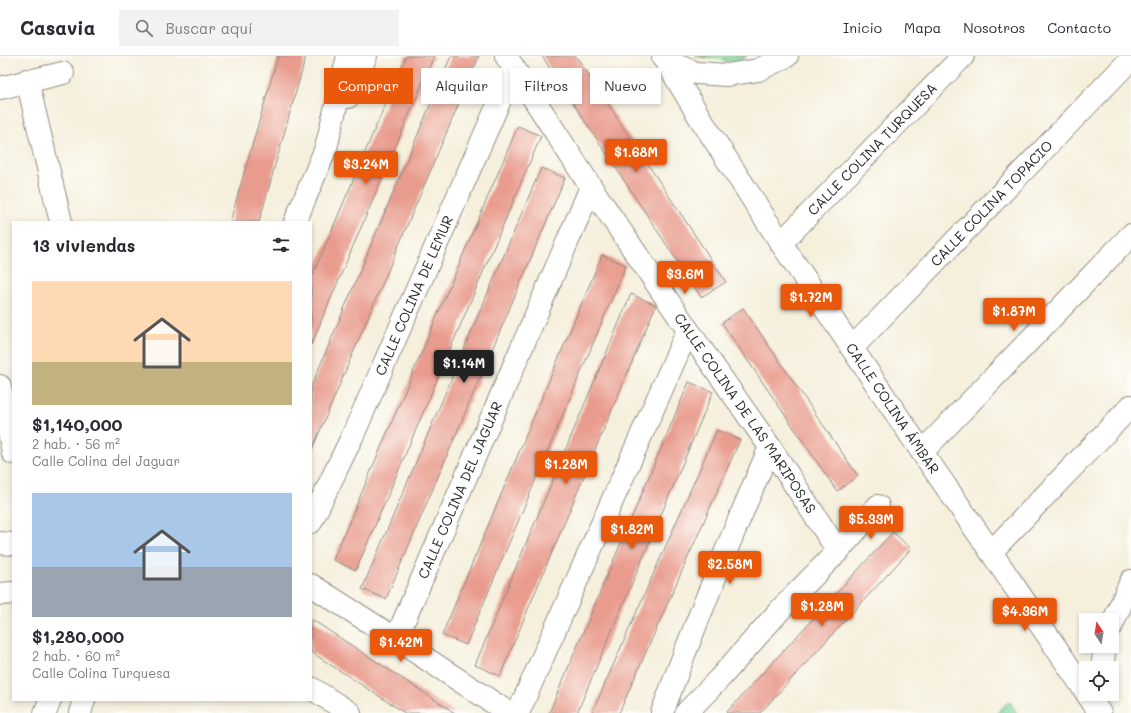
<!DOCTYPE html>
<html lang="es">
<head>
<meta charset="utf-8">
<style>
  :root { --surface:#fff; --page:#f2f2f3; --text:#2b2b33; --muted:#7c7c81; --line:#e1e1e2; --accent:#ea580c }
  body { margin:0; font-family:Mali,sans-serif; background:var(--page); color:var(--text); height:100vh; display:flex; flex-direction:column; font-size:15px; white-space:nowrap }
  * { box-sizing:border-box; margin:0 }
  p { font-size:13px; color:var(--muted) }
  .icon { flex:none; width:22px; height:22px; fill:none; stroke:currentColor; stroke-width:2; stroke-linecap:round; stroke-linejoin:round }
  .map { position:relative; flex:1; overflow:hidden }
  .panel { position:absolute; left:12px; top:165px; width:300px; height:480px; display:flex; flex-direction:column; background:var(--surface); border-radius:0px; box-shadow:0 2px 6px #0003 }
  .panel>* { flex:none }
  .hud { position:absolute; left:324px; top:12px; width:380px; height:36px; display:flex; gap:8px }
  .needle { width:26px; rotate:348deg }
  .controls { position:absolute; left:1079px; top:557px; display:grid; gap:8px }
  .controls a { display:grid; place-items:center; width:40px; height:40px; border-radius:0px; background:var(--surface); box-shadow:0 2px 6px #0003; font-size:20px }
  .price { position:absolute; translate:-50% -34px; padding:0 9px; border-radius:4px; background:var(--accent); color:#fff; font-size:13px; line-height:26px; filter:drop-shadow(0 1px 2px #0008) }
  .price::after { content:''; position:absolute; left:50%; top:24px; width:12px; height:9px; margin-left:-6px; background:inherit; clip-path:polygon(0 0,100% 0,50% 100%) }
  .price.on { background:#222; color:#fff }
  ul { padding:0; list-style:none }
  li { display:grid; align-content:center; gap:8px; height:212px; padding:0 20px }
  li span { display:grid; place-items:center; height:124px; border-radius:0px; color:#555 }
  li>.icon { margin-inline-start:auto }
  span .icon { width:72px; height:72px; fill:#fffc; stroke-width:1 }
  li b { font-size:17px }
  h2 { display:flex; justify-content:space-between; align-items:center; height:48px; padding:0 20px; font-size:17px }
  .pill { padding:0 14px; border-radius:0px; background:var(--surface); box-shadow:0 2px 6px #0003; font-size:14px; line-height:36px }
  .pill.on { background:var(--accent); color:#fff }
  header { display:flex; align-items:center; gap:24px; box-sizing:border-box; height:56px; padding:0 20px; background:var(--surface); border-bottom:1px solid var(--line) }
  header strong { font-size:19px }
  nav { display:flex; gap:22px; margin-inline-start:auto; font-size:14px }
  .search { width:280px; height:36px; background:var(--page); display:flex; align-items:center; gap:10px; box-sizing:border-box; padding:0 14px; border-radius:0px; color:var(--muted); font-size:15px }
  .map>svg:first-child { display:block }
  .park { fill:url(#park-crowns); stroke:#5c8668 }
  .building { fill:#e99c8e }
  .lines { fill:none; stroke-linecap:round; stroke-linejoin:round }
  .street-casing { stroke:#908d84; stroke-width:24 }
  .street { stroke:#fff; stroke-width:22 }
  .labels { text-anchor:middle; stroke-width:4; stroke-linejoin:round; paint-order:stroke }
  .street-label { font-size:14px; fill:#2b2b2b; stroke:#fdfcf7 }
</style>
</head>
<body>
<header>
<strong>Casavia</strong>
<div class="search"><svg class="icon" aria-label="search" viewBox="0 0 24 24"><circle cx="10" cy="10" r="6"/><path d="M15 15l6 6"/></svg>Buscar aquí</div>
<nav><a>Inicio</a><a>Mapa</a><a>Nosotros</a><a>Contacto</a></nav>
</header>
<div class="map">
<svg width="1131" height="657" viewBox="0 0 1131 657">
  <defs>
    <pattern id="park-crowns" width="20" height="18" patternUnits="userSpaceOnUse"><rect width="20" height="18" fill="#8ce1a4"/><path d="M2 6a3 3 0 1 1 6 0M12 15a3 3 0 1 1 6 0" fill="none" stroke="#79c18d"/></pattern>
  </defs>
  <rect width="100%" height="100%" fill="#fdfcf7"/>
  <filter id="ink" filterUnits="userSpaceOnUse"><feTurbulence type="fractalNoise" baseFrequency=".025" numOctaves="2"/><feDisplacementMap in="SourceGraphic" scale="8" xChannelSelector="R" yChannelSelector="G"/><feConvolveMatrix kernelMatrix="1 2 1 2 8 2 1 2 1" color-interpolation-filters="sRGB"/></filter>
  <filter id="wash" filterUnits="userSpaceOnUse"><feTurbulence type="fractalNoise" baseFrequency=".012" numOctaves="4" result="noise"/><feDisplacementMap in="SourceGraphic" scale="16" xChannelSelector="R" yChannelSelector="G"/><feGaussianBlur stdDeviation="0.9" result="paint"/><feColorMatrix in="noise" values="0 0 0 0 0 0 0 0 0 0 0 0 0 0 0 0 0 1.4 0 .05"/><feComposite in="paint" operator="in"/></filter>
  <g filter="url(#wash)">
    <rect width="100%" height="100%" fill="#f5efdc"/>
    <g class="park">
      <path d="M695,0h52l-11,6z"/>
      <path d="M1009,645l8,12h-20z"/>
    </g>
    <g id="blocks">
      <g class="building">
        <path d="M278,0h28l-47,166h-29z"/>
        <path d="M406,0h28l-123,289v-66z"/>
        <path d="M451,0h28l-168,396v-65z"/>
        <path d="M542,0h34l150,226 -25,15z"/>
        <path d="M518,70l23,10 -185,434 -23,-10z"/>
        <path d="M541,112l24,10 -179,421 -24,-10z"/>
        <path d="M602,199l24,10 -160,380 -24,-10z"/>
        <path d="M631,238l25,11 -156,371 -25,-11z"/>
        <path d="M743,252l115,168 -21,15 -115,-168z"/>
        <path d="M689,326l24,10 -136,321h-28z"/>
        <path d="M717,374l23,10 -121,273h-27z"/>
        <path d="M893,476l18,17 -151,164h-34z"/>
        <path d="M311,563l144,94h-50l-94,-61z"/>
      </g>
    </g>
  </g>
  <g filter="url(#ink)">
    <use href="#blocks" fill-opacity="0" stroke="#908d84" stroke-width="1"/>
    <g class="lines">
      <defs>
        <g id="street">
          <path id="s1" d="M506,0l85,131 97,143 82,117 68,104"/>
          <path d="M663,2l3,3 30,12 31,2 31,-5 29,-14"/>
          <path id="s2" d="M666,5l34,57 81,125 141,209 69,100 95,140"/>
          <path d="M27,24l34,142"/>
          <path d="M0,32l63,-15"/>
          <path d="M348,41l18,-41"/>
          <path d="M295,166l31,-74 22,-92"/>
          <path id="s3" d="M781,187l182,-187"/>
          <path id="s4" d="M852,292l279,-289"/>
          <path d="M0,330l13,67"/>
          <path d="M922,396l209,-217"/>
          <path id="s5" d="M311,466l42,-87 161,-367"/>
          <path d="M0,487l13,1"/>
          <path d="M991,496l140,-146"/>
          <path d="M311,529l85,54 113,74"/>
          <path d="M0,538l13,-1"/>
          <path d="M1112,569l19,-44"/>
          <path id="s6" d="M396,583l195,-452"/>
          <path d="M1102,612l3,-22"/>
          <path d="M311,632l39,25"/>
          <path d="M1087,638l13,19"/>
          <path d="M45,657l5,-13"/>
          <path d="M80,657l4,-13"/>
          <path d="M518,657l170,-383"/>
          <path d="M662,657c33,-90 70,-178 108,-266"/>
          <path d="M686,657l33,-34 62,-70 57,-58 40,-45"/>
        </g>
      </defs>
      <use href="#street" class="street-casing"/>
      <use href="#street" class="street"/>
    </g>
  </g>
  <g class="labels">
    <g class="street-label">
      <text dy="5" stroke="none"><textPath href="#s3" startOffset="131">CALLE COLINA TURQUESA</textPath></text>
      <text dy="5" stroke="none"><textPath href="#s4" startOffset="201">CALLE COLINA TOPACIO</textPath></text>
      <text dy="5" stroke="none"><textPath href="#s5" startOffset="249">CALLE COLINA DE LEMUR</textPath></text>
      <text dy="5" stroke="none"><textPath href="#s2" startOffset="415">CALLE COLINA ÁMBAR</textPath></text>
      <text dy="5" stroke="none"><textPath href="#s1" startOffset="430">CALLE COLINA DE LAS MARIPOSAS</textPath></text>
      <text dy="5" stroke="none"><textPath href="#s6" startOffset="162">CALLE COLINA DEL JAGUAR</textPath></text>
    </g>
  </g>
</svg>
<div class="controls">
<a><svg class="needle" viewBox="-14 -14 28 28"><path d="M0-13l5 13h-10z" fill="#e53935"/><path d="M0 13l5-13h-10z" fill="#7c7c81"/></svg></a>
<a><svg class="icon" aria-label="locate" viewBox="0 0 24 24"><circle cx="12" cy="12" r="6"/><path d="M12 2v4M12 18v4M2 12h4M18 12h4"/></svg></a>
</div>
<b class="price" style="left:636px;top:117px">$1.68M</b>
<b class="price" style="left:366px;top:129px">$3.24M</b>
<b class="price" style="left:685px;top:239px">$3.6M</b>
<b class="price" style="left:811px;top:262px">$1.72M</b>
<b class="price" style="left:1014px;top:276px">$1.87M</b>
<b class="price on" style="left:464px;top:328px">$1.14M</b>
<b class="price" style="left:566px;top:429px">$1.28M</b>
<b class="price" style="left:871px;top:484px">$5.33M</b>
<b class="price" style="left:632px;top:494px">$1.82M</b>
<b class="price" style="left:730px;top:529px">$2.58M</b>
<b class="price" style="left:822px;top:571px">$1.28M</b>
<b class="price" style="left:1025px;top:576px">$4.36M</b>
<b class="price" style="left:401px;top:607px">$1.42M</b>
<div class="hud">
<a class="pill on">Comprar</a>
<a class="pill">Alquilar</a>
<a class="pill">Filtros</a>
<a class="pill">Nuevo</a>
</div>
<section class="panel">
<h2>13 viviendas<svg class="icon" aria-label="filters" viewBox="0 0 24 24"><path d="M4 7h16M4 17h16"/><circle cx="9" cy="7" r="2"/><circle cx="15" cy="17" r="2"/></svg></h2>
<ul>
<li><span style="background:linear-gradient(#ffd9b3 65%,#c2b280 0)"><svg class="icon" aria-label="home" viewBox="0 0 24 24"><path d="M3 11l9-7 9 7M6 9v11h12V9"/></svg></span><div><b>$1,140,000</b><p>2 hab. · 56 m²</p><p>Calle Colina del Jaguar</p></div></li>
<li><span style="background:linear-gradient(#a9c7e8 60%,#9aa5b1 0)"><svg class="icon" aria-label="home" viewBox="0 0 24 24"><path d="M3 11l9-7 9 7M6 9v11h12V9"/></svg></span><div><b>$1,280,000</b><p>2 hab. · 60 m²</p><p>Calle Colina Turquesa</p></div></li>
</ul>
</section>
</div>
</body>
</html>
